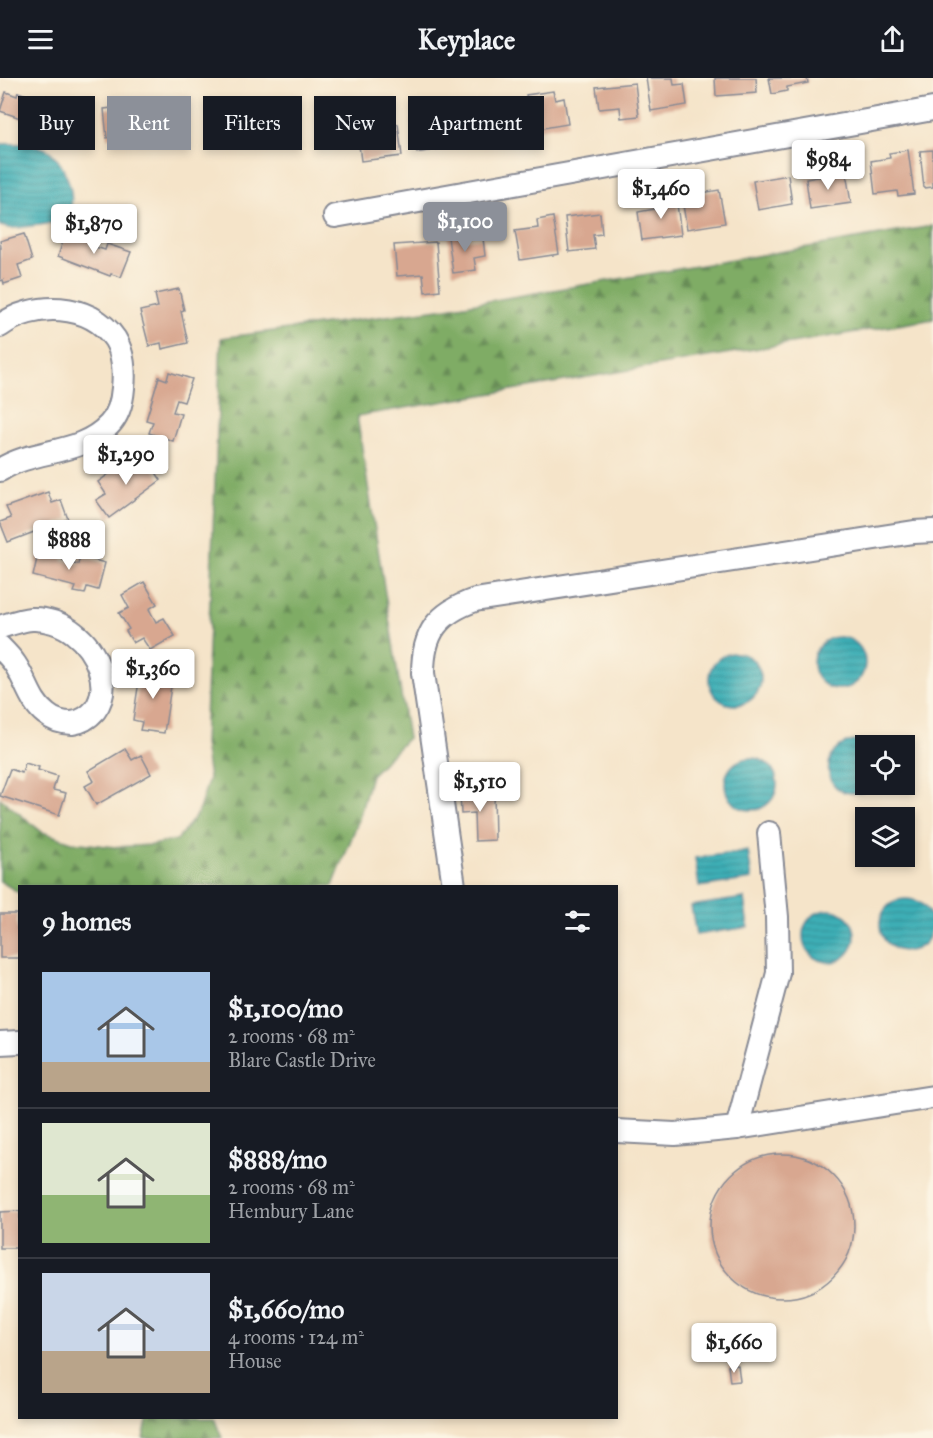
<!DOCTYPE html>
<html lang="en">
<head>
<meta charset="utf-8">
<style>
  :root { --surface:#171b24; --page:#20242c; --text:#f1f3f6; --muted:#9ea1a6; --line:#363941; --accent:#8c9099 }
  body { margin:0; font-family:"IM FELL Great Primer",serif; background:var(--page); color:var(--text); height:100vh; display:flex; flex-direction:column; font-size:22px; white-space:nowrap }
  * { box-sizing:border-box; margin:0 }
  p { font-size:20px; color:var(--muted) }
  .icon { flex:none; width:33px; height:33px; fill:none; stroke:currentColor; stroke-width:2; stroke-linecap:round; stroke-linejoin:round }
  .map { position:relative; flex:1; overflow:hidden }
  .panel { position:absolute; left:18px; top:807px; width:600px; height:534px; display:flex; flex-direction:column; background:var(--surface); border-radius:0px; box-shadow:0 3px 9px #0003 }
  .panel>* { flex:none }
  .top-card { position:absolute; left:18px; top:18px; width:600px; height:54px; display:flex; gap:12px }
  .fabs { position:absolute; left:855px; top:657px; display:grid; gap:12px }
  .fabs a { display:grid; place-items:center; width:60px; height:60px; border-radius:0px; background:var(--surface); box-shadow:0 3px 9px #0003; font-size:30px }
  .price { position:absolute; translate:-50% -51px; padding:0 14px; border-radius:6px; background:#fff; color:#222; font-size:20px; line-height:39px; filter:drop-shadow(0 2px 3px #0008) }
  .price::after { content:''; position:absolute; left:50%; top:36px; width:18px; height:14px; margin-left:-9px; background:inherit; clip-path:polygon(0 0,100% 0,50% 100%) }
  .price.selected { background:var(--accent); color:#fff }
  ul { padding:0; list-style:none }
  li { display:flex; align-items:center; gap:18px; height:150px; padding:0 24px }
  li+li { border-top:2px solid var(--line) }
  li span { display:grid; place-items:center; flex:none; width:168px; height:120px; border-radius:0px; color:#555 }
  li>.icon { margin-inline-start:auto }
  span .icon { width:72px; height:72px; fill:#fffc; stroke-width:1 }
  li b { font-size:26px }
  h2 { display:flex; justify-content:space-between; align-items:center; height:72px; padding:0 24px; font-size:26px }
  .pill { padding:0 21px; border-radius:0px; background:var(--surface); box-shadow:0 3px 9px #0003; font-size:21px; line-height:54px }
  .pill.selected { background:var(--accent); color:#fff }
  header { display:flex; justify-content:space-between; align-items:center; height:78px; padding:0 24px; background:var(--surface); font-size:27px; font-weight:800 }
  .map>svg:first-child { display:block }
  .forest { fill:url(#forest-firs); stroke:#4d6e62; stroke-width:1.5 }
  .water { fill:url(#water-rules); stroke:#2c6f8a; stroke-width:1.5 }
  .building { fill:#d8a790 }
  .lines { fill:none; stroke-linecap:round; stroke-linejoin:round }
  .minor-casing { stroke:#888a94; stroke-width:26 }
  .minor { stroke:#fff; stroke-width:22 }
</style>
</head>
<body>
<header><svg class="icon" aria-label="menu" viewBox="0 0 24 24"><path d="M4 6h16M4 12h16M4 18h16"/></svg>Keyplace<svg class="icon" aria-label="share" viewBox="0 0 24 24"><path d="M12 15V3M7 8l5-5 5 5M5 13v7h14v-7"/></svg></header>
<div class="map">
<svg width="933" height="1360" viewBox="0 0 933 1360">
  <defs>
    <pattern id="forest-firs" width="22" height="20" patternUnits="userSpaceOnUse" patternTransform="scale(1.5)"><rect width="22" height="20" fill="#7fac65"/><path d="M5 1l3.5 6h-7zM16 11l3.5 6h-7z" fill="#678c56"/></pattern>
    <pattern id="water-rules" width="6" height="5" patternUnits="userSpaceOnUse" patternTransform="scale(1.5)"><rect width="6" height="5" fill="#3eafb6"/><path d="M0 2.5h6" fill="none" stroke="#338f97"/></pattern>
  </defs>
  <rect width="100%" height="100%" fill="#fcf5e5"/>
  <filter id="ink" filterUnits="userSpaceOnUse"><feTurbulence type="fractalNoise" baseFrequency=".0167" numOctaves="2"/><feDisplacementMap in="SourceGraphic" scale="12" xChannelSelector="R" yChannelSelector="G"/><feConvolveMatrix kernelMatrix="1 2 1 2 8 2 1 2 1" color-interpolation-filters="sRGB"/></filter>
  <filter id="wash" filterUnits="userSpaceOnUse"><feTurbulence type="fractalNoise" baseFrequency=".008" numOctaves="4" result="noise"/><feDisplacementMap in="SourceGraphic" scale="24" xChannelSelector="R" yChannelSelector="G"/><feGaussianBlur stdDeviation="1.35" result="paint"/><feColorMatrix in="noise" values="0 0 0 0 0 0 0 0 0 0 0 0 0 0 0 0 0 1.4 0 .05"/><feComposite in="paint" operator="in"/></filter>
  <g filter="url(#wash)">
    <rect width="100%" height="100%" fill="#f5e4c9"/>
    <g class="forest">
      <path d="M933,148v93l-576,97 51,322 -37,37 -12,44 -26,67h-313l-1,7 -19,-12v-83l42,34 30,10 43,5 37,-2 25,-5 21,-27 11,-35 -5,-34 17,-406 226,-30z"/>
      <path d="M148,1340h66l8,20h-79z"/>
    </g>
    <g class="water">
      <path d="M0,66c16,0 32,-2 46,5 17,9 34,50 21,66 -2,2 -5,5 -7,6 -6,2 -44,8 -51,7 -1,0 -8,-2 -9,-2z"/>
      <circle cx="839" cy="585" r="26"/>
      <circle cx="735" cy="601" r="26"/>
      <path d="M856,663l13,4 -3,1v38l9,1c-6,6 -13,8 -22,8 -34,0 -32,-50 3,-52z"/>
      <circle cx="751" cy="706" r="26"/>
      <path d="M748,773l4,28 -53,8 -4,-29z"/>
      <path d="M744,820l4,29 -52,8 -5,-29z"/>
      <circle cx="906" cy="847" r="26"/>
      <circle cx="829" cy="858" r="26"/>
    </g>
    <g id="blocks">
      <g class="building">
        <path d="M646,0h27l1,7 10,-1 3,21 -36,6z"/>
        <path d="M715,0h41l1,15 -41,3z"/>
        <path d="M769,0h38l1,5 -21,4v4l-15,3z"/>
        <path d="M635,5l4,33 -18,2 -1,-11 -21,2 -3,-22z"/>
        <path d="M553,13l2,9 9,-2 4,26 -36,6 -6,-35z"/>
        <path d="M6,14l11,4 1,-4 52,18 -9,28 -27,-9 1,-6 -35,-12z"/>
        <path d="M149,21l4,34 -46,5 -3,-29 35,-4 -1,-5z"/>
        <path d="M518,28l1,31 -41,1 -1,-31z"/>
        <path d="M451,36l6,32 -40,7 -6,-32z"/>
        <path d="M398,46l4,32 -41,5 -4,-32z"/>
        <path d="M908,72l6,44 -16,2 -1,-5 -22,3 -4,-33 19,-3 -1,-5z"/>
        <path d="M933,72v37l-9,1 -4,-37z"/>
        <path d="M846,94l5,31 -41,6 -4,-30z"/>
        <path d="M788,97l4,29 -34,6 -5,-29z"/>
        <path d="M701,112l1,3 17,-3 6,33 -38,6 -6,-36z"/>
        <path d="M676,118l5,39 -39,5 -4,-28 17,-3 -1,-10z"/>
        <path d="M600,135l2,21 -9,1 2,14 -26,3 -4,-35z"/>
        <path d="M553,139l6,37 -39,6 -5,-29 23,-3 -1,-8z"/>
        <path d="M67,152l24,9 -2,6 16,5 2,-6 24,8 -10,25 -10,-3 -1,2 -52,-20z"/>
        <path d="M24,156l8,26 -14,5 4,13 -18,6 -1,-4 -3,1v-33h1l-1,-7z"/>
        <path d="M465,157v5l18,-2 2,18 -11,2 2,12 -23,3 -5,-36z"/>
        <path d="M436,164l4,48 -15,2 -2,-18 -26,2 -3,-31z"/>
        <path d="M179,211l5,21 -3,1 7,32 -26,6 -1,-6 -12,3 -9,-35 18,-4 -3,-13z"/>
        <path d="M169,294l23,7 -8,23 -7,-2 -4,12 8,2 -8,27 -24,-8 4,-11 -7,-2 13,-43 8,3z"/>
        <path d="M135,381l6,9 8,-6 12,18 -52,38 -13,-18 10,-6 -8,-12 22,-16 2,2z"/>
        <path d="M48,414l4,11 9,-3 7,19 -60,23 -8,-20 11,-4 -5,-11z"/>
        <path d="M48,469l16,5 -2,8 16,4 2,-8 25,7 -7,27 -11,-3 -2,7 -11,-2 2,-5 -43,-11 5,-22 8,2z"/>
        <path d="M144,504l13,22 -8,5 7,13 8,-4 11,18 -25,14 -8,-12 -9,5 -7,-12 3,-2 -10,-16 10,-5 -7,-13z"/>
        <path d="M141,590l32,5 -9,60 -24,-3 2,-8 -9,-2z"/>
        <path d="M125,671l7,11 9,-5 10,19 -55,31 -11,-19 9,-5 -6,-10z"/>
        <path d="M25,685l14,4 -1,3 19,6 -4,14 13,3 -7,22 -59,-19 10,-27 12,4z"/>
        <path d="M494,713l1,49 -20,1 -1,-28 -13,1 -1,-22z"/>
        <path d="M0,836h17v15h3v29h-20z"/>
        <circle cx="782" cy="1148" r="72"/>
        <path d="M20,1133v37h-20v-36z"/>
        <path d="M738,1287l2,16 -10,1 -2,-16z"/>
      </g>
    </g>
  </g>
  <g filter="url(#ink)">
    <use href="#blocks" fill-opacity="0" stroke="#888a94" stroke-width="1.5"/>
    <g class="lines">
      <defs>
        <g id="minor">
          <path d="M335,138l598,-107"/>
          <path d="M0,248c33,-25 90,-24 115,13 8,13 10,33 8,49 -1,13 -5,28 -14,37 -29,31 -75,23 -109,45"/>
          <path d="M0,549c10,-3 21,-7 31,-8 14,-1 32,5 43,14 21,16 39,52 21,77 -6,7 -14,12 -23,13 -9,0 -19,-3 -26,-9 -16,-12 -20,-34 -31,-50 -4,-6 -10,-12 -15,-17"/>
          <path d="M454,808l-31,-213c0,-41 15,-60 52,-73l439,-68 19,-1"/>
          <path d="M0,965l20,-1"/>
          <path d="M737,1050l41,-155 -1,-56 -8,-84"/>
          <path d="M616,1053l59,3 62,-6 196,-31"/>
        </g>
      </defs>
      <use href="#minor" class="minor-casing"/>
      <use href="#minor" class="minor"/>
    </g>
  </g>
</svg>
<div class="fabs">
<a><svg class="icon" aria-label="locate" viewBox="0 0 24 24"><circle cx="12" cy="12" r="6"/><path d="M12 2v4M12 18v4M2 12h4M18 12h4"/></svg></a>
<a><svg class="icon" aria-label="layers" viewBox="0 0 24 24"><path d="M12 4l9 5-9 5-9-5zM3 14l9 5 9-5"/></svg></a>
</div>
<b class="price" style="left:828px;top:113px">$984</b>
<b class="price" style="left:661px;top:142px">$1,460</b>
<b class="price selected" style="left:465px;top:175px">$1,100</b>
<b class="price" style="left:94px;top:177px">$1,870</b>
<b class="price" style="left:126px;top:408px">$1,290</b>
<b class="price" style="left:69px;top:493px">$888</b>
<b class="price" style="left:153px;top:622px">$1,360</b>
<b class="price" style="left:480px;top:735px">$1,510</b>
<b class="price" style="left:734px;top:1296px">$1,660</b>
<div class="top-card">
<a class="pill">Buy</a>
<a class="pill selected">Rent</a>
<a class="pill">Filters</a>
<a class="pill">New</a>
<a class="pill">Apartment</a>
</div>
<section class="panel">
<h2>9 homes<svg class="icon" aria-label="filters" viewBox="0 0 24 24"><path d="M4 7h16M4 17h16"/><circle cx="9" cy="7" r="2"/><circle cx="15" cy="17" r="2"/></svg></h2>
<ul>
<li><span style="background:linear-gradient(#a9c7e8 75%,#b9a48a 0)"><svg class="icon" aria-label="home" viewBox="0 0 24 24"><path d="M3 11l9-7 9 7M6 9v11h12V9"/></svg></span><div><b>$1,100/mo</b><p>2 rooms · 68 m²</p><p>Blare Castle Drive</p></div></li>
<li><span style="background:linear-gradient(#dfe7d0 60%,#8fb573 0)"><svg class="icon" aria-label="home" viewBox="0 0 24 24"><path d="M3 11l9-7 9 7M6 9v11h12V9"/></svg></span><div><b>$888/mo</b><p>2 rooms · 68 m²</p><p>Hembury Lane</p></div></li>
<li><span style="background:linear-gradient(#c9d6e8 65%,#b9a48a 0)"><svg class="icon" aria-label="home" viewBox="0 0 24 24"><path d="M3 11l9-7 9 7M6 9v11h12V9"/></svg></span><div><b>$1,660/mo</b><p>4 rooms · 124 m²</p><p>House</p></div></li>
</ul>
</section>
</div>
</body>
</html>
